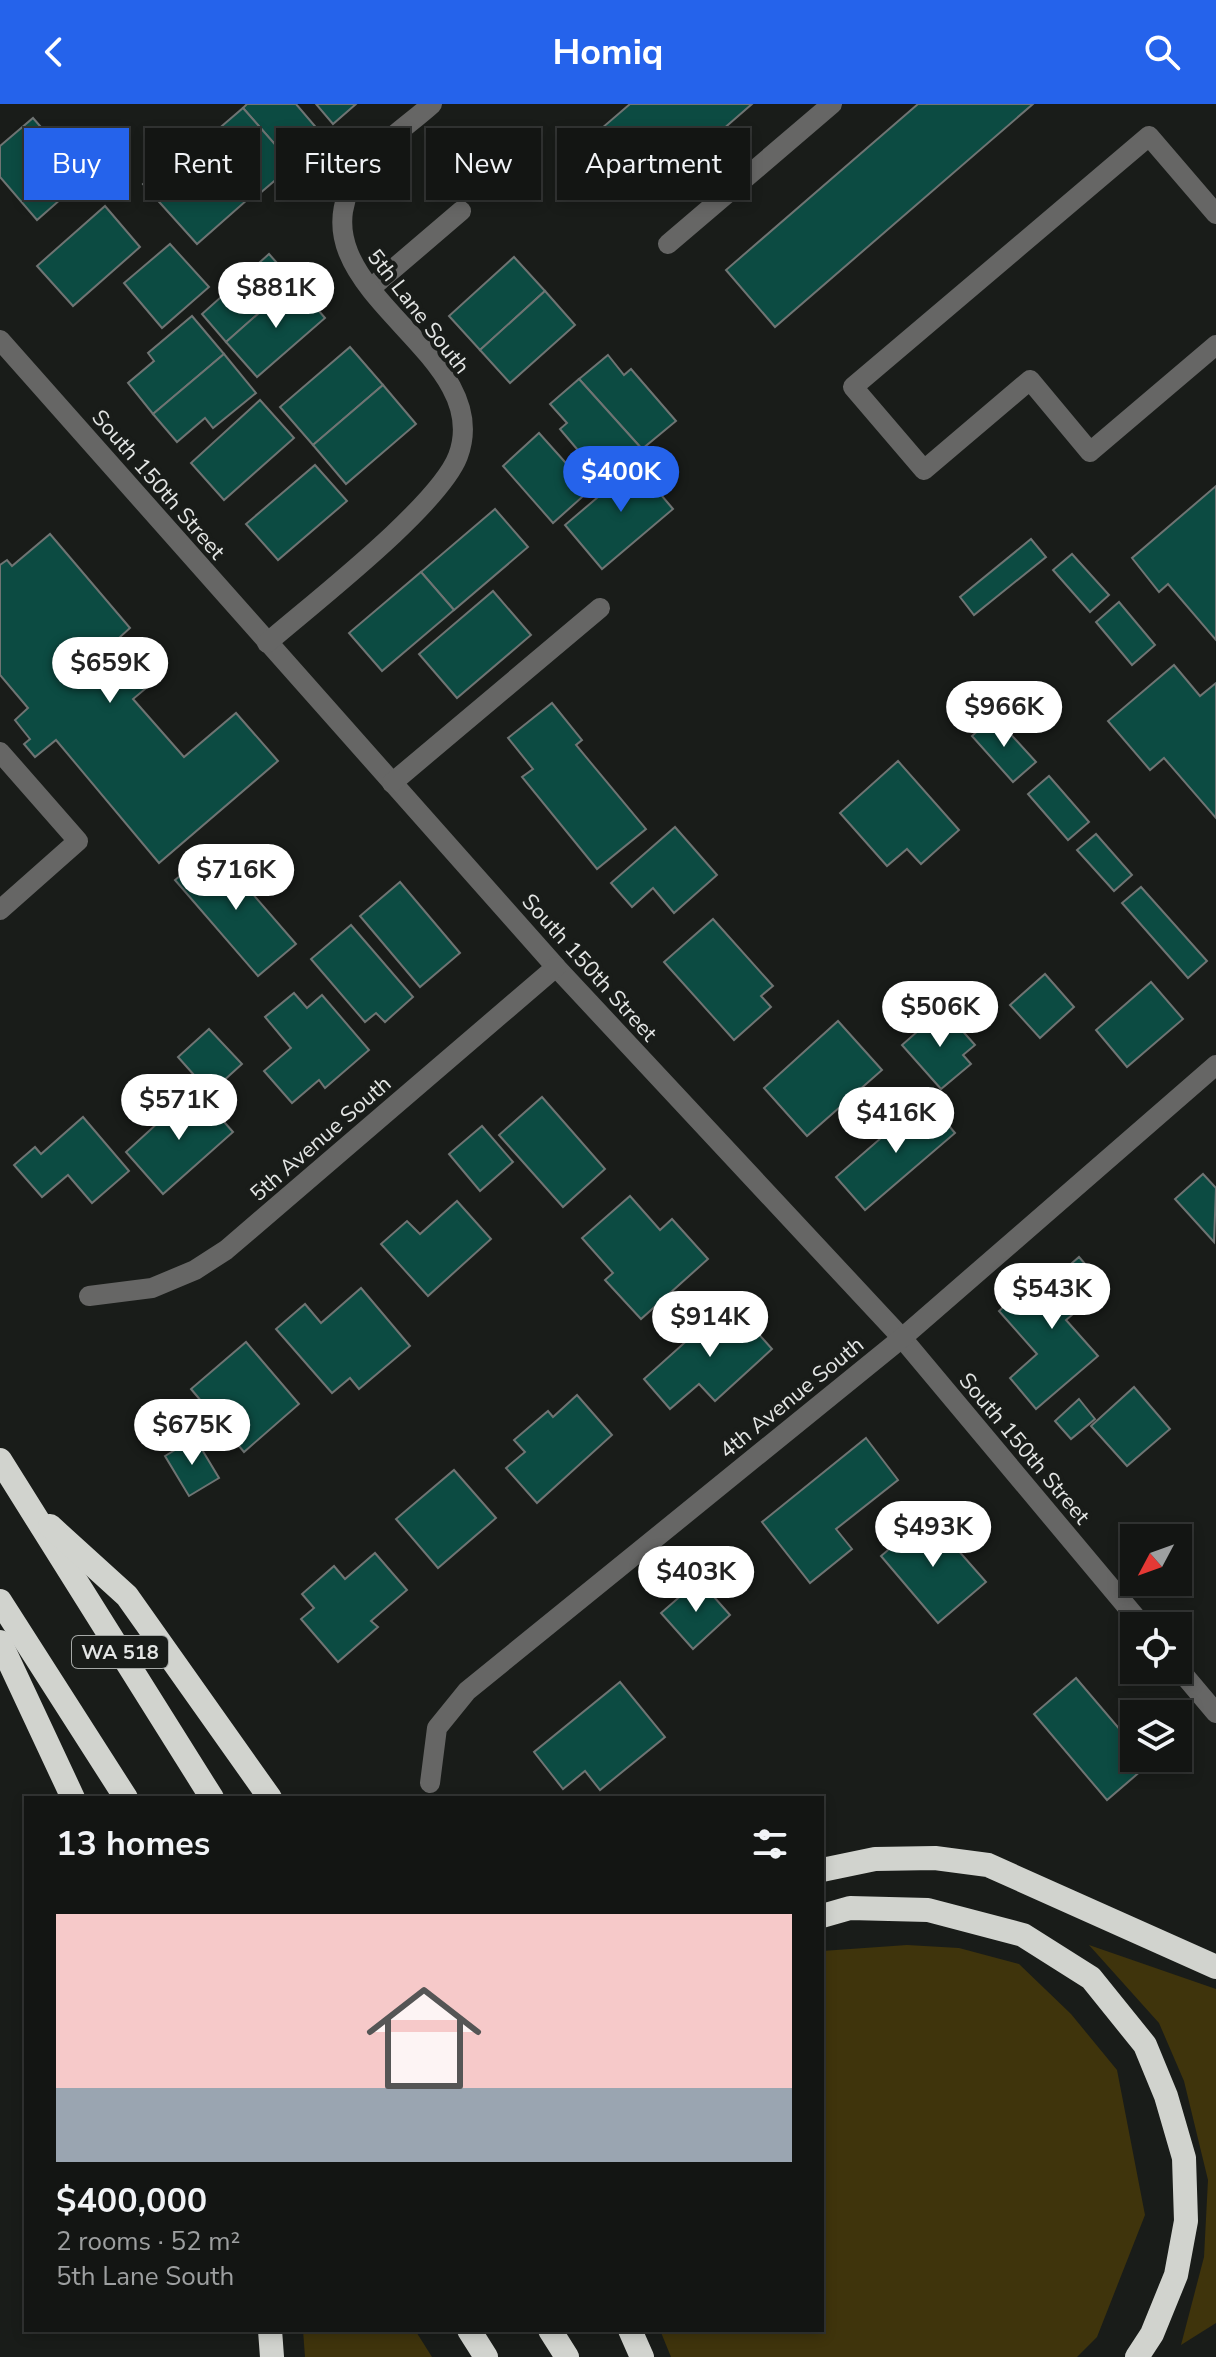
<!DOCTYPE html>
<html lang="en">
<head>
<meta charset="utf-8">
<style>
  :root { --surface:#131513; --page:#1c1e1c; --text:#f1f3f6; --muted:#9d9fa0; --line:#323433; --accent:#2563eb }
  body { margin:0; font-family:"Nunito Sans",sans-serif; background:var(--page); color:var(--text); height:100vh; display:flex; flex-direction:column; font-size:30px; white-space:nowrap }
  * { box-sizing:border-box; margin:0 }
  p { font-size:26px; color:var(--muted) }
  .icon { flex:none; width:44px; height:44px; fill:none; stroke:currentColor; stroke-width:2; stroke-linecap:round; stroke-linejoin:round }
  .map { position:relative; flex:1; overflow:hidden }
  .details { position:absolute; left:24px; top:1692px; width:800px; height:536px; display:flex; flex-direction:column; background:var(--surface); border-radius:0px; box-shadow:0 4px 12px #0003,0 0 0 2px var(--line) }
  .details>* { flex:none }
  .guide { position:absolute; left:24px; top:24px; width:800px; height:72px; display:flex; gap:16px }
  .needle { width:52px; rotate:229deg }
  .tools { position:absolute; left:1120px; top:1420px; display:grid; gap:16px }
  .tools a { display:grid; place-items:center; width:72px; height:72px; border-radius:0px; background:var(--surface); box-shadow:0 4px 12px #0003,0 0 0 2px var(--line); font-size:40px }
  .price { position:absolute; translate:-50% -68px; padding:0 18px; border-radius:28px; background:#fff; color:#222; font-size:26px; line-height:52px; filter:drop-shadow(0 2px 4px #0008) }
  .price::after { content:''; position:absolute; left:50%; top:48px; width:24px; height:18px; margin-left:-12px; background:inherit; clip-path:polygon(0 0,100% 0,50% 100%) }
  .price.active { background:var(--accent); color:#fff }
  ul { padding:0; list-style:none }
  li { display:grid; align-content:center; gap:16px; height:424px; padding:0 32px }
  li+li { border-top:2px solid var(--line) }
  li span { display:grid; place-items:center; height:248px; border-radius:0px; color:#555 }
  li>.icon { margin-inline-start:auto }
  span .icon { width:144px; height:144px; fill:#fffc; stroke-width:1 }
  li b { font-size:34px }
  h2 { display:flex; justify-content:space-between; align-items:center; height:96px; padding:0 32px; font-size:34px }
  .tag { padding:0 28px; border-radius:0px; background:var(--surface); box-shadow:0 4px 12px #0003,0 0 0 2px var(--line); font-size:28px; line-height:72px }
  .tag.active { background:var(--accent); color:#fff }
  header { display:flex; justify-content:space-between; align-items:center; height:104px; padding:0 32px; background:var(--accent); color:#fff; font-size:36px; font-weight:700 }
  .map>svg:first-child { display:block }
  .green { fill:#3f340c }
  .building { fill:#0c4b42; stroke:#6f7473; stroke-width:2 }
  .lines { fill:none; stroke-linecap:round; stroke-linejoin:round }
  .minor { stroke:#666665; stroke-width:20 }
  .highway { stroke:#d1d3ce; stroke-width:24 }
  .labels { text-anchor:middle; stroke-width:8; stroke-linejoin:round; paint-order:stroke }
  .shield { fill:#191c19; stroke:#a6a9a7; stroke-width:2 }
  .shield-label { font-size:20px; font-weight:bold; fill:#e3e5e4 }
  .street-label { font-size:22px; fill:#e3e5e4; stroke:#191c19 }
</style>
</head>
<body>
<header><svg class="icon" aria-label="back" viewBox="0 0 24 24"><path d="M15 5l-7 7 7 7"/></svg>Homiq<svg class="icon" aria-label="search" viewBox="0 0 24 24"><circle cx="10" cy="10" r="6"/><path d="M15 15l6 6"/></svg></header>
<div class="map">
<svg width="1216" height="2253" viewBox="0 0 1216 2253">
  <rect width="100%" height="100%" fill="#191c19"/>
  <g class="green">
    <path d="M907,1841l52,3 60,16 52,50 46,56 28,145 -48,122 -20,20h-406l-11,-27h162v-379z"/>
    <path d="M1089,1841l127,44v334l-35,22 23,-88 4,-77 -24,-99 -25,-58z"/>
    <path d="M303,2226h112l17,27h-127z"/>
  </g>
  <g class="building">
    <path d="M247,0h49l29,34 -32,27 -50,-57z"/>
    <path d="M316,0h40l-23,20z"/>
    <path d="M630,0h122l-99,86 -51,-62z"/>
    <path d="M918,0h115l-258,223 -49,-57z"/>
    <path d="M243,4l50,57 -34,29 -50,-57z"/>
    <path d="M33,14l36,41 -25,20 17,20 -24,21 -37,-43v-31z"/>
    <path d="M193,36l54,60 -50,44 -54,-60z"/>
    <path d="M105,102l35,41 -67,59 -36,-40z"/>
    <path d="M170,140l39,43 -47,41 -38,-45z"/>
    <path d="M269,150l25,28 -68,60 -24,-28z"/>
    <path d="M514,153l31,34 -65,59 -31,-34z"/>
    <path d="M294,178l31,36 -68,59 -31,-35z"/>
    <path d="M545,187l30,34 -65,58 -30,-33z"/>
    <path d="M192,212l32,38 -71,60 -25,-31 26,-22 -6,-8z"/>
    <path d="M350,243l33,38 -70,60 -33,-38z"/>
    <path d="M224,250l32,39 -43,35 -8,-10 -28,24 -24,-28z"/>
    <path d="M608,251l16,20 7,-6 45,52 -34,28 -63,-70z"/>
    <path d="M579,275l63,70 -38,32 -44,-52 7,-6 -17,-19z"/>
    <path d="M383,281l33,39 -70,60 -33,-39z"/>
    <path d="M260,296l34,38 -70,62 -33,-37z"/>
    <path d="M539,329l51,57 -37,33 -50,-57z"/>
    <path d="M644,354l21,24 -9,7 17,20 -71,60 -37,-44z"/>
    <path d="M315,361l32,36 -69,59 -32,-36z"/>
    <path d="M1216,382v154l-48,-56 -9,8 -27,-34z"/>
    <path d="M495,405l33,38 -74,63 -33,-38z"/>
    <path d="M50,430l80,94 -10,9 37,42 -24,20 51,58 52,-44 42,48 -119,102 -103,-123 -21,17 -11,-13 6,-5 -15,-19 13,-12 -28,-33v-110l7,-5 5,6z"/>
    <path d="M1031,435l15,18 -72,58 -14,-18z"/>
    <path d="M1072,450l37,41 -19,17 -37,-42z"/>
    <path d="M421,468l33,38 -72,61 -33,-38z"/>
    <path d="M493,487l38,44 -74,63 -38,-44z"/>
    <path d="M1119,498l36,43 -23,20 -36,-43z"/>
    <path d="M1174,561l26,31 16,-13v135l-52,-60 -14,12 -42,-49z"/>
    <path d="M552,599l30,37 -6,5 70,84 -49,40 -75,-92 11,-8 -25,-31z"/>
    <path d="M994,612l42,46 -23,20 -41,-46z"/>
    <path d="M898,657l61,69 -38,34 -14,-15 -20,17 -47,-53z"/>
    <path d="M1049,672l40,46 -21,18 -40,-46z"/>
    <path d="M675,723l42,48 -43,38 -21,-25 -21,19 -21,-24z"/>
    <path d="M1096,730l36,41 -18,16 -37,-41z"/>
    <path d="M213,744l83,96 -38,32 -83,-96z"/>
    <path d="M400,778l60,71 -40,34 -60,-71z"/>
    <path d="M1141,783l66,74 -19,17 -66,-75z"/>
    <path d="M713,815l60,67 -12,10 10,11 -37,33 -70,-78z"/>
    <path d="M351,821l62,72 -28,25 -9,-9 -11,9 -54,-63z"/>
    <path d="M1045,870l29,33 -34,31 -30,-33z"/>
    <path d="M1151,878l32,37 -56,48 -31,-37z"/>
    <path d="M294,889l13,15 15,-13 47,55 -44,38 -6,-8 -27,23 -28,-32 27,-23 -26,-31z"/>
    <path d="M943,905l32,36 -12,10 8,9 -30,25 -39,-44z"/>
    <path d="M838,917l44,49 -75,66 -43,-48z"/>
    <path d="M209,925l33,35 -32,29 -32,-36z"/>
    <path d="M195,985l38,43 -70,62 -37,-42z"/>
    <path d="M542,993l63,72 -42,38 -64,-72z"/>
    <path d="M926,995l29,34 -90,77 -29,-33z"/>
    <path d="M83,1013l46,54 -37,32 -24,-28 -26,22 -28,-32 21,-18 6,7z"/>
    <path d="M482,1022l31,36 -33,29 -31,-37z"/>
    <path d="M1203,1070l13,14 -2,54 -39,-43z"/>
    <path d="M630,1092l30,34 12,-11 36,40 -67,60 -36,-39 8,-7 -31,-35z"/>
    <path d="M457,1097l34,38 -63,57 -47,-52 26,-23 13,13z"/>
    <path d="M1079,1153l26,30 -39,33 32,36 -62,53 -26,-31 27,-24 -38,-43 33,-29 8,9z"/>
    <path d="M361,1184l49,58 -51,43 -9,-11 -18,15 -56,-64 29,-25 16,19z"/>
    <path d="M730,1198l42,47 -57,52 -16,-17 -29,25 -26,-30z"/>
    <path d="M246,1238l53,62 -55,48 -53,-63z"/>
    <path d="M1134,1283l36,42 -43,37 -36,-40z"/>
    <path d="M577,1291l35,40 -75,68 -31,-35 19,-16 -11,-12 34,-29 5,6z"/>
    <path d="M1079,1295l16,20 -24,20 -16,-18z"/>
    <path d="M195,1334l24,40 -30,18 -24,-40z"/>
    <path d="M866,1334l32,42 -62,49 16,20 -42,34 -48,-61z"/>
    <path d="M454,1366l42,48 -58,50 -42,-49z"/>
    <path d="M928,1412l58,66 -48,41 -57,-67z"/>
    <path d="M375,1449l32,37 -36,31 7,6 -40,35 -37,-43 13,-11 -12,-14 32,-28 11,13z"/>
    <path d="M699,1476l31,35 -37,34 -32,-36z"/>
    <path d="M1076,1574l58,68v12h10l5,6 -42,36 -73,-86z"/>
    <path d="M620,1578l45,55 -65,53 -15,-19 -22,18 -29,-37z"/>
  </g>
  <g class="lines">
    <g class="minor">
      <path d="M1216,110l-67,-78 -296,251 71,83 106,-90 60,72 126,-107"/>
      <path d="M668,140l164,-140"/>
      <path d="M371,184l90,-77"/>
      <path d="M0,236l556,627 346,371 241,288"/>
      <path d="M267,539c45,-39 172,-137 191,-187 41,-110 -185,-170 -94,-291 18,-23 47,-42 68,-61"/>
      <path d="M0,648l78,89 -78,69"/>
      <path d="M392,679l208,-175"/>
      <path d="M89,1192l63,-8 43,-18 31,-20 330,-283"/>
      <path d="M1178,1564l38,45"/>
      <path d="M430,1679l7,-55 30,-37 435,-353 314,-273"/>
    </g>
    <g class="highway">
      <path d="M0,1356l212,338"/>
      <path d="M50,1422l77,70 143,202"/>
      <path d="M0,1497l126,197"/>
      <path d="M0,1538l73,156"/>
      <path d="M822,1766l53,-11 60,-1 53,7 228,102"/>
      <path d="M822,1812l28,-8 78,2 95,25 68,43 54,67 21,51 18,62 2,63 -10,54 -24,59 -15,23"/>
      <path d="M270,2226l2,27"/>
      <path d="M469,2226l17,27"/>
      <path d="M550,2226l17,27"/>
      <path d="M630,2226l12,27"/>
    </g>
  </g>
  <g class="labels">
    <rect class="shield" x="72" y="1532" width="96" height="32" rx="6"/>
    <g class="shield-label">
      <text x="120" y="1555">WA 518</text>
    </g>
    <g class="street-label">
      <text transform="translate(419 207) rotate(52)" y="8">5th Lane South</text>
      <text transform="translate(159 380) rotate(49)" y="8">South 150th Street</text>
      <text transform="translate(590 863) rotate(48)" y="8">South 150th Street</text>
      <text transform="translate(320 1034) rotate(-41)" y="8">5th Avenue South</text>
      <text transform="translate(791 1293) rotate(-39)" y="8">4th Avenue South</text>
      <text transform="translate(1025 1344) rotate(50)" y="8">South 150th Street</text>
    </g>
  </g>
</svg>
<div class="tools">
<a><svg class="needle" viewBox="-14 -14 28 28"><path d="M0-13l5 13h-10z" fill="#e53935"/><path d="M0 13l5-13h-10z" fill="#9d9fa0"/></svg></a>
<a><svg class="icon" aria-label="locate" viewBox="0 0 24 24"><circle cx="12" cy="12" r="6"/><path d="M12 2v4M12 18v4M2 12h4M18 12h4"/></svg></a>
<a><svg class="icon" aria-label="layers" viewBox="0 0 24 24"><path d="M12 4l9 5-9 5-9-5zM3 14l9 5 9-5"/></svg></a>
</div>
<b class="price" style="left:276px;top:226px">$881K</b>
<b class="price active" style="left:621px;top:410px">$400K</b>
<b class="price" style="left:110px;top:601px">$659K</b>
<b class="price" style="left:1004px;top:645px">$966K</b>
<b class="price" style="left:236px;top:808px">$716K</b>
<b class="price" style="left:940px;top:945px">$506K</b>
<b class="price" style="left:179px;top:1038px">$571K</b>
<b class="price" style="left:896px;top:1051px">$416K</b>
<b class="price" style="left:1052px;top:1227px">$543K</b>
<b class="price" style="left:710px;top:1255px">$914K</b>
<b class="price" style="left:192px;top:1363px">$675K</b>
<b class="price" style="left:933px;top:1465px">$493K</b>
<b class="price" style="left:696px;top:1510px">$403K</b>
<div class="guide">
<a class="tag active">Buy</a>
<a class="tag">Rent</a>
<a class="tag">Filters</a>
<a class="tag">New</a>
<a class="tag">Apartment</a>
</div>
<section class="details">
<h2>13 homes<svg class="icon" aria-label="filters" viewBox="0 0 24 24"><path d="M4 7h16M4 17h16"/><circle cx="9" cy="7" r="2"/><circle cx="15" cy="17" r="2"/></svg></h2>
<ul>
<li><span style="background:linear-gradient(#f6c9c9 70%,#9aa5b1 0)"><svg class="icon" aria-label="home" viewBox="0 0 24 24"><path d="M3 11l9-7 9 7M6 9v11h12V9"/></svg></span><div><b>$400,000</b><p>2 rooms · 52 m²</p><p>5th Lane South</p></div></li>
</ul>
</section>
</div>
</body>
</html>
